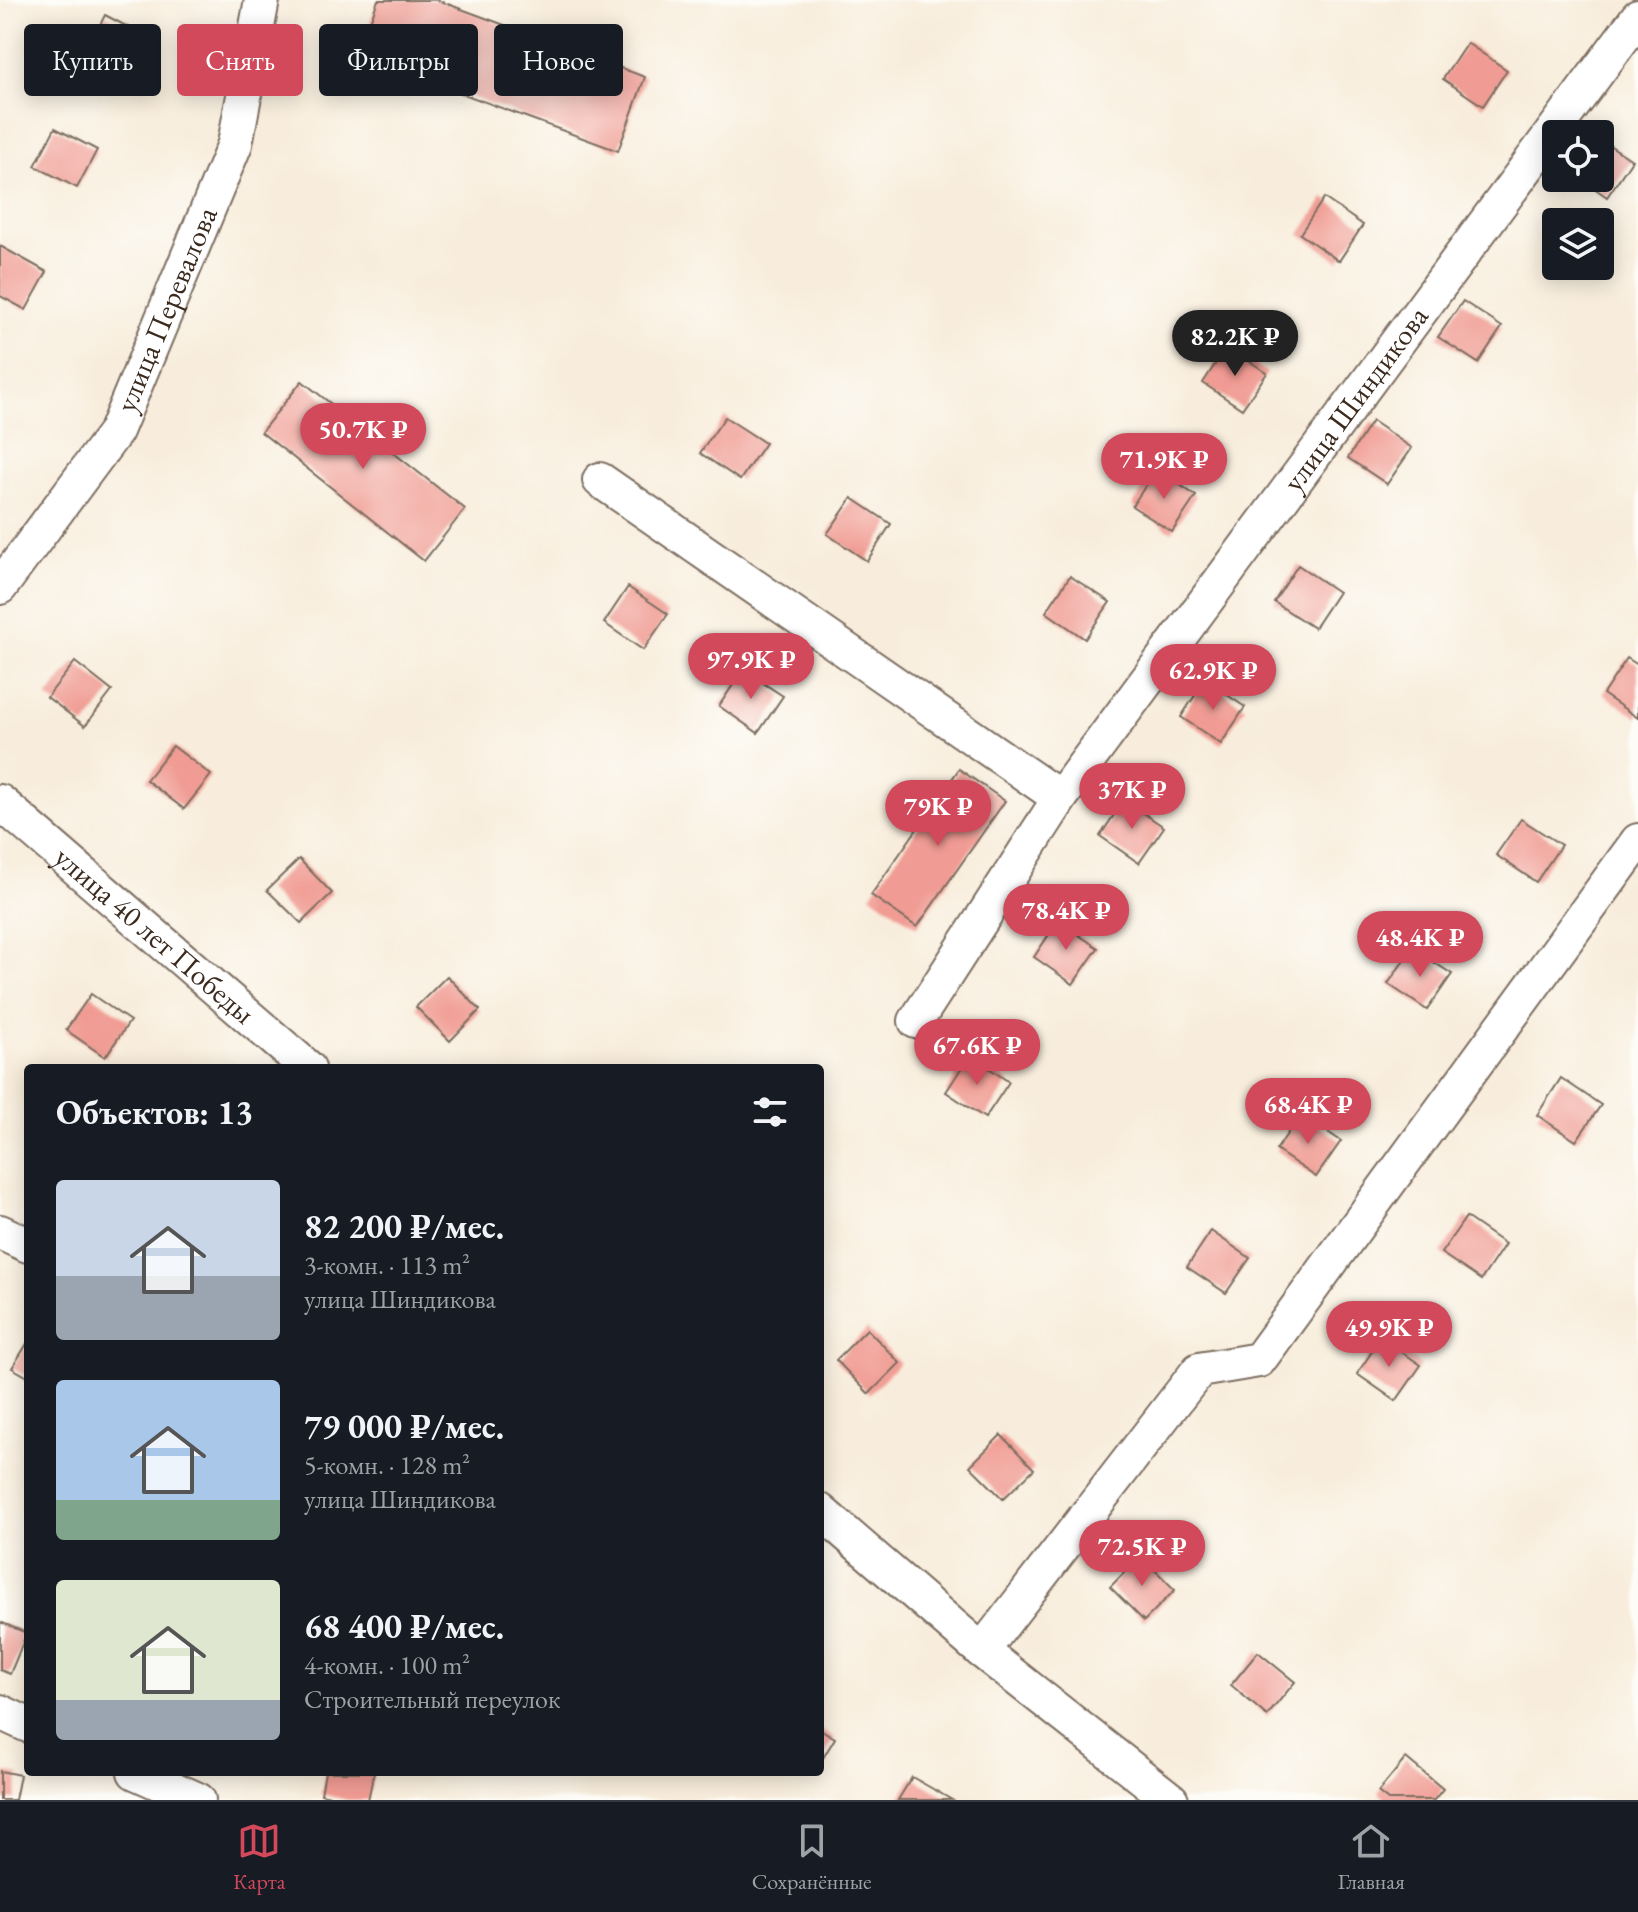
<!DOCTYPE html>
<html lang="ru">
<head>
<meta charset="utf-8">
<style>
  :root { --surface:#171b24; --page:#242831; --text:#f1f3f6; --muted:#9ea1a6; --line:#363941; --accent:#d1495b }
  body { margin:0; font-family:"EB Garamond",serif; background:var(--page); color:var(--text); height:100vh; display:flex; flex-direction:column; font-size:30px; white-space:nowrap }
  * { box-sizing:border-box; margin:0 }
  p { font-size:26px; color:var(--muted) }
  .icon { flex:none; width:44px; height:44px; fill:none; stroke:currentColor; stroke-width:2; stroke-linecap:round; stroke-linejoin:round }
  .map { position:relative; flex:1; overflow:hidden }
  .sheet { position:absolute; left:24px; top:1064px; width:800px; height:712px; display:flex; flex-direction:column; background:var(--surface); border-radius:8px; box-shadow:0 4px 20px #0003 }
  .sheet>* { flex:none }
  .banner { position:absolute; left:24px; top:24px; width:800px; height:72px; display:flex; gap:16px }
  .buttons { position:absolute; left:1542px; top:120px; display:grid; gap:16px }
  .buttons a { display:grid; place-items:center; width:72px; height:72px; border-radius:8px; background:var(--surface); box-shadow:0 4px 20px #0003; font-size:40px }
  .price { position:absolute; translate:-50% -68px; padding:0 18px; border-radius:28px; background:var(--accent); color:#fff; font-size:26px; line-height:52px; filter:drop-shadow(0 2px 4px #0008) }
  .price::after { content:''; position:absolute; left:50%; top:48px; width:24px; height:18px; margin-left:-12px; background:inherit; clip-path:polygon(0 0,100% 0,50% 100%) }
  .price.active { background:#222; color:#fff }
  ul { padding:0; list-style:none }
  li { display:flex; align-items:center; gap:24px; height:200px; padding:0 32px }
  li span { display:grid; place-items:center; flex:none; width:224px; height:160px; border-radius:8px; color:#555 }
  li>.icon { margin-inline-start:auto }
  span .icon { width:96px; height:96px; fill:#fffc; stroke-width:1 }
  li b { font-size:34px }
  h2 { display:flex; justify-content:space-between; align-items:center; height:96px; padding:0 32px; font-size:34px }
  .chip { padding:0 28px; border-radius:8px; background:var(--surface); box-shadow:0 4px 20px #0003; font-size:28px; line-height:72px }
  .chip.active { background:var(--accent); color:#fff }
  .tab-bar { display:flex; justify-content:space-around; align-items:center; height:112px; border-top:2px solid var(--line); background:var(--surface); font-size:22px; color:var(--muted) }
  .tab-bar a { display:grid; justify-items:center; gap:4px }
  .tab-bar .active { color:var(--accent) }
  .map>svg:first-child { display:block }
  .building { fill:#f09b93 }
  .lines { fill:none; stroke-linecap:round; stroke-linejoin:round }
  .street-casing { stroke:#7d6e60; stroke-width:38 }
  .street { stroke:#fff; stroke-width:34 }
  .labels { text-anchor:middle; stroke-width:8; stroke-linejoin:round; paint-order:stroke }
  .street-label { font-size:30px; fill:#3b2a1e; stroke:#fdfcf7 }
</style>
</head>
<body>
<div class="map">
<svg width="1638" height="1800" viewBox="0 0 1638 1800">
  <rect width="100%" height="100%" fill="#fdfcf7"/>
  <filter id="ink" filterUnits="userSpaceOnUse"><feTurbulence type="fractalNoise" baseFrequency=".0125" numOctaves="2"/><feDisplacementMap in="SourceGraphic" scale="16" xChannelSelector="R" yChannelSelector="G"/><feConvolveMatrix kernelMatrix="1 2 1 2 8 2 1 2 1" color-interpolation-filters="sRGB"/></filter>
  <filter id="wash" filterUnits="userSpaceOnUse"><feTurbulence type="fractalNoise" baseFrequency=".006" numOctaves="4" result="noise"/><feDisplacementMap in="SourceGraphic" scale="32" xChannelSelector="R" yChannelSelector="G"/><feGaussianBlur stdDeviation="1.8" result="paint"/><feColorMatrix in="noise" values="0 0 0 0 0 0 0 0 0 0 0 0 0 0 0 0 0 1.4 0 .05"/><feComposite in="paint" operator="in"/></filter>
  <g filter="url(#wash)">
    <rect width="100%" height="100%" fill="#f8eddc"/>
    <g id="blocks">
      <g class="building">
        <path d="M378,0h59l208,77 -27,74 -260,-96z"/>
        <path d="M105,15l42,22 -20,38 -42,-21z"/>
        <path d="M1467,43l40,27 -24,36 -40,-27z"/>
        <path d="M55,128l42,22 -20,38 -42,-22z"/>
        <path d="M1600,139l32,21 -25,37 -27,-19h20z"/>
        <path d="M1324,198l39,27 -24,36 -39,-27z"/>
        <path d="M0,246l47,26 -21,38 -26,-14z"/>
        <path d="M1463,301l39,26 -24,36 -40,-26z"/>
        <path d="M1227,346l40,27 -25,36 -39,-26z"/>
        <path d="M302,381l163,128 -41,52 -163,-129z"/>
        <path d="M725,417l40,26 -25,37 -40,-27z"/>
        <path d="M1372,421l40,27 -25,36 -39,-26z"/>
        <path d="M1157,469l39,27 -24,36 -40,-26z"/>
        <path d="M852,498l39,26 -24,37 -40,-27z"/>
        <path d="M1298,565l40,27 -24,36 -40,-26z"/>
        <path d="M1070,576l40,26 -25,37 -39,-27z"/>
        <path d="M628,587l40,27 -25,36 -39,-27z"/>
        <path d="M1627,658l11,7v53l-35,-24z"/>
        <path d="M75,662l37,29 -27,35 -38,-29z"/>
        <path d="M743,670l40,26 -25,37 -39,-27z"/>
        <path d="M1205,680l40,27 -24,37 -40,-27z"/>
        <path d="M173,746l38,29 -27,34 -38,-29z"/>
        <path d="M959,769l46,32 -88,126 -46,-32z"/>
        <path d="M1124,800l40,27 -25,36 -39,-27z"/>
        <path d="M1521,819l40,26 -25,37 -40,-27z"/>
        <path d="M299,859l33,34 -31,30 -34,-33z"/>
        <path d="M1058,921l40,27 -25,36 -39,-27z"/>
        <path d="M1412,948l40,26 -25,36 -39,-26z"/>
        <path d="M447,976l33,34 -30,31 -34,-34z"/>
        <path d="M91,994l39,27 -25,36 -39,-27z"/>
        <path d="M970,1055l39,27 -24,36 -39,-26z"/>
        <path d="M1561,1078l40,27 -25,36 -39,-26z"/>
        <path d="M1301,1114l40,27 -25,36 -40,-27z"/>
        <path d="M1466,1217l39,27 -24,36 -40,-27z"/>
        <path d="M1211,1231l39,27 -24,35 -39,-26z"/>
        <path d="M867,1329l33,34 -31,31 -33,-34z"/>
        <path d="M1381,1338l40,27 -25,36 -39,-27z"/>
        <path d="M28,1342v35l-16,-9z"/>
        <path d="M1001,1435l33,34 -31,30 -33,-33z"/>
        <path d="M1141,1556l34,34 -31,31 -34,-34z"/>
        <path d="M0,1622l27,11 -17,41 -10,-4z"/>
        <path d="M1258,1652l37,30 -28,34 -36,-31z"/>
        <path d="M820,1729l15,9 -15,25z"/>
        <path d="M1406,1758l37,31 -9,11h-46l-10,-8z"/>
        <path d="M0,1771l20,4 -5,25h-15z"/>
        <path d="M325,1772h49l-6,28h-21l-26,-6z"/>
        <path d="M912,1777l40,23h-54z"/>
      </g>
    </g>
  </g>
  <g filter="url(#ink)">
    <use href="#blocks" fill-opacity="0" stroke="#7d6e60" stroke-width="2"/>
    <g class="lines">
      <defs>
        <g id="street">
          <path d="M600,480l460,318"/>
          <path id="s1" d="M0,587l116,-156 119,-287 27,-144"/>
          <path id="s2" d="M0,802l308,266"/>
          <path id="s3" d="M916,1021l144,-223 578,-781"/>
          <path d="M0,1232l28,13"/>
          <path d="M820,1511l162,140 189,149"/>
          <path d="M982,1651l217,-281 60,-10 379,-519"/>
          <path d="M0,1712l28,13"/>
          <path d="M135,1772l63,28"/>
        </g>
      </defs>
      <use href="#street" class="street-casing"/>
      <use href="#street" class="street"/>
    </g>
  </g>
  <g class="labels">
    <g class="street-label">
      <text dy="10" stroke="none"><textPath href="#s1" startOffset="326">улица Перевалова</textPath></text>
      <text dy="10" stroke="none"><textPath href="#s3" startOffset="762">улица Шиндикова</textPath></text>
      <text dy="10" stroke="none"><textPath href="#s2" startOffset="204">улица 40 лет Победы</textPath></text>
    </g>
  </g>
</svg>
<div class="buttons">
<a><svg class="icon" aria-label="locate" viewBox="0 0 24 24"><circle cx="12" cy="12" r="6"/><path d="M12 2v4M12 18v4M2 12h4M18 12h4"/></svg></a>
<a><svg class="icon" aria-label="layers" viewBox="0 0 24 24"><path d="M12 4l9 5-9 5-9-5zM3 14l9 5 9-5"/></svg></a>
</div>
<b class="price active" style="left:1235px;top:378px">82.2K ₽</b>
<b class="price" style="left:363px;top:471px">50.7K ₽</b>
<b class="price" style="left:1164px;top:501px">71.9K ₽</b>
<b class="price" style="left:751px;top:701px">97.9K ₽</b>
<b class="price" style="left:1213px;top:712px">62.9K ₽</b>
<b class="price" style="left:1132px;top:831px">37K ₽</b>
<b class="price" style="left:938px;top:848px">79K ₽</b>
<b class="price" style="left:1066px;top:952px">78.4K ₽</b>
<b class="price" style="left:1420px;top:979px">48.4K ₽</b>
<b class="price" style="left:977px;top:1087px">67.6K ₽</b>
<b class="price" style="left:1308px;top:1146px">68.4K ₽</b>
<b class="price" style="left:1389px;top:1369px">49.9K ₽</b>
<b class="price" style="left:1142px;top:1588px">72.5K ₽</b>
<div class="banner">
<a class="chip">Купить</a>
<a class="chip active">Снять</a>
<a class="chip">Фильтры</a>
<a class="chip">Новое</a>
</div>
<section class="sheet">
<h2>Объектов: 13<svg class="icon" aria-label="filters" viewBox="0 0 24 24"><path d="M4 7h16M4 17h16"/><circle cx="9" cy="7" r="2"/><circle cx="15" cy="17" r="2"/></svg></h2>
<ul>
<li><span style="background:linear-gradient(#c9d6e8 60%,#9aa5b1 0)"><svg class="icon" aria-label="home" viewBox="0 0 24 24"><path d="M3 11l9-7 9 7M6 9v11h12V9"/></svg></span><div><b>82 200 ₽/мес.</b><p>3-комн. · 113 m²</p><p>улица Шиндикова</p></div></li>
<li><span style="background:linear-gradient(#a9c7e8 75%,#7fa58c 0)"><svg class="icon" aria-label="home" viewBox="0 0 24 24"><path d="M3 11l9-7 9 7M6 9v11h12V9"/></svg></span><div><b>79 000 ₽/мес.</b><p>5-комн. · 128 m²</p><p>улица Шиндикова</p></div></li>
<li><span style="background:linear-gradient(#dfe7d0 75%,#9aa5b1 0)"><svg class="icon" aria-label="home" viewBox="0 0 24 24"><path d="M3 11l9-7 9 7M6 9v11h12V9"/></svg></span><div><b>68 400 ₽/мес.</b><p>4-комн. · 100 m²</p><p>Строительный переулок</p></div></li>
</ul>
</section>
</div>
<nav class="tab-bar">
<a class="active"><svg class="icon" aria-label="map" viewBox="0 0 24 24"><path d="M3 6l6-2 6 2 6-2v14l-6 2-6-2-6 2zM9 4v14M15 6v14"/></svg>Карта</a>
<a><svg class="icon" aria-label="saved" viewBox="0 0 24 24"><path d="M7 4h10v16l-5-4-5 4z"/></svg>Сохранённые</a>
<a><svg class="icon" aria-label="home" viewBox="0 0 24 24"><path d="M3 11l9-7 9 7M6 9v11h12V9"/></svg>Главная</a>
</nav>
</body>
</html>
